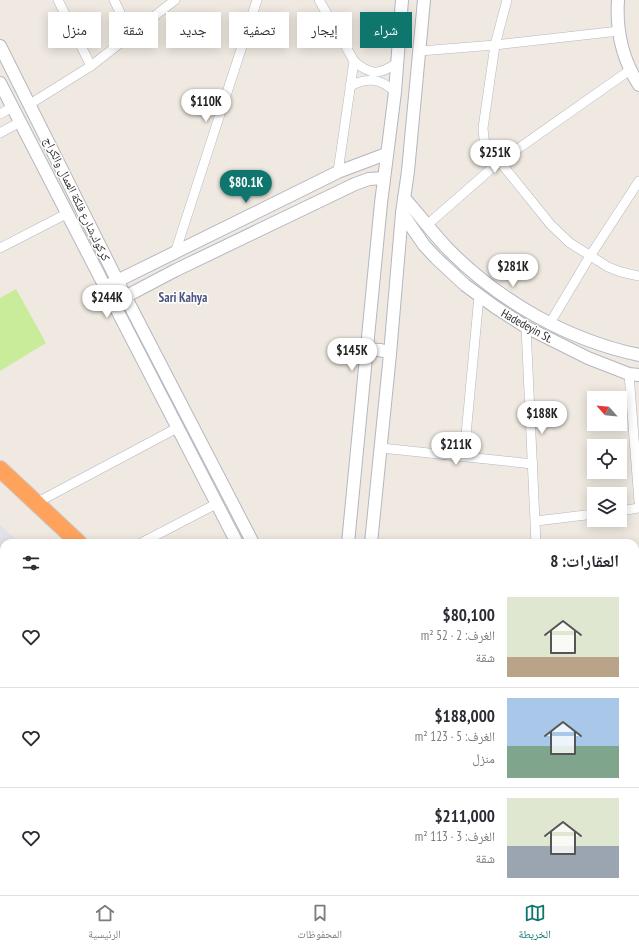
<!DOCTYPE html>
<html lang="ar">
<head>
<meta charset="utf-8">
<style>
  :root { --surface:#fff; --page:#f2f2f3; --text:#2b2b33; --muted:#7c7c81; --line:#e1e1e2; --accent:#0f766e }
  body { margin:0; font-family:"PT Sans Narrow","Noto Naskh Arabic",sans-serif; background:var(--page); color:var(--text); direction:rtl; height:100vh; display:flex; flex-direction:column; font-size:15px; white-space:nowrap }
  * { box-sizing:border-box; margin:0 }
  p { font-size:13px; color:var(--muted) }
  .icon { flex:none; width:22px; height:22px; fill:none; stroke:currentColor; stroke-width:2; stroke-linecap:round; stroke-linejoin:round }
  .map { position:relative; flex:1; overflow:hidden; direction:ltr }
  .details { position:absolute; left:0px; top:539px; width:639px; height:356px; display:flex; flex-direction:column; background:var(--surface); border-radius:12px 12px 0 0; box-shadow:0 2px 10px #0003; direction:rtl }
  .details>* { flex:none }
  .guide { position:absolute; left:12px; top:12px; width:400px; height:36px; direction:rtl; display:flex; gap:8px }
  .needle { width:26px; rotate:297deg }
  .fabs { position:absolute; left:587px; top:391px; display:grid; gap:8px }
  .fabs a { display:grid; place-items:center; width:40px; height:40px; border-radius:0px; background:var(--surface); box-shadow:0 2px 10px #0003; font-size:20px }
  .price { position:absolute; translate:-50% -34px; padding:0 9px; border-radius:14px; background:#fff; color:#222; font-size:13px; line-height:26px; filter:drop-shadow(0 1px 2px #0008) }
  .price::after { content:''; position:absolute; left:50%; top:24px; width:12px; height:9px; margin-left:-6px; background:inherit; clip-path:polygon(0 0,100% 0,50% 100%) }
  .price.current { background:var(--accent); color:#fff }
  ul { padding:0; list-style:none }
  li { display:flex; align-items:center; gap:12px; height:100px; padding:0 20px }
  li+li { border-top:1px solid var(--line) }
  li span { display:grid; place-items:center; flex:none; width:112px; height:80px; border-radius:0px; color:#555 }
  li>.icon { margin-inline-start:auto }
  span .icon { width:48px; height:48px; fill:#fffc; stroke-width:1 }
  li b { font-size:17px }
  h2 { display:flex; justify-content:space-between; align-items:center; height:48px; padding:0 20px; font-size:17px }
  .pill { padding:0 14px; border-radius:0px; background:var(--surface); box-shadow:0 2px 10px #0003; font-size:14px; line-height:36px }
  .pill.current { background:var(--accent); color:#fff }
  .tab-bar { display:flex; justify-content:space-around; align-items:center; height:56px; border-top:1px solid var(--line); background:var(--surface); font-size:11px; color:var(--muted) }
  .tab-bar a { display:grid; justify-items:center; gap:2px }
  .tab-bar .current { color:var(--accent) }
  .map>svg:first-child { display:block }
  .industrial { fill:#e3e1e8 }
  .pitch { fill:#c9ec9a }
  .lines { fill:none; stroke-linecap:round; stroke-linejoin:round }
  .street-casing { stroke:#b4b7c1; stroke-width:10 }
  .secondary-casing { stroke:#b4b7c1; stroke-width:14 }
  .primary-casing { stroke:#c9c9c9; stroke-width:16 }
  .highway-casing { stroke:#c9c9c9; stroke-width:18 }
  .street { stroke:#fff; stroke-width:9 }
  .secondary { stroke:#fff; stroke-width:12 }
  .primary { stroke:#f2d163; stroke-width:14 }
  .highway { stroke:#ffa35c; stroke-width:16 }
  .labels { text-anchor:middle; stroke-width:3; stroke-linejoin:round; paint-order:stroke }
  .street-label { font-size:12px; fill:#2e2e2e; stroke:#fff }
  .neighbourhood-label { font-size:13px; font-weight:bold; fill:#4d5680; stroke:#fff }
</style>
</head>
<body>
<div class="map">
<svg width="639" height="895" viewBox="0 0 639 895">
  <rect width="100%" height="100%" fill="#efe9e1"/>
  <g class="industrial">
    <path d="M0,525l20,18h-16v39l-4,-8z"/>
    <path d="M0,656l4,8v115h-4z"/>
  </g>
  <path class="pitch" d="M16,289l30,54 -46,28v-73z"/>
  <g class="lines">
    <defs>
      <g id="street">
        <path d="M58,0l33,66"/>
        <path d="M114,0l17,35"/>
        <path d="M319,0l35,61 -16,111"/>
        <path d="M507,0l-12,45 -12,83 1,11 3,7 64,79 19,18 38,24 13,5 18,4"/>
        <path d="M420,51l75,-6 124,-14"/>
        <path d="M354,61c17,15 25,14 43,2"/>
        <path d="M350,86c18,-9 30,-8 45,6"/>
        <path d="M30,104l61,-38 84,-66"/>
        <path d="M0,114l12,-7"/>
        <path d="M0,133l20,-11"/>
        <path d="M427,225l72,-63 131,-92"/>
        <path d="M0,248l68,-35"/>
        <path d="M175,253l82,-253"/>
        <path d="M550,323l40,-67 49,-75"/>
        <path d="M526,327l10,216"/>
        <path d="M629,374l10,128"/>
        <path d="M381,448l152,16"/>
        <path d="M464,456l15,-160"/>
        <path d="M36,503l141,-75"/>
        <path d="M620,511l19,-3"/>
        <path d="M536,521l58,-7"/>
        <path d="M141,543l75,-39"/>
        <path d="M0,593l4,7"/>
        <path d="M0,624l4,7"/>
        <path d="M0,783h4"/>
        <path d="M635,831h4"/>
        <path d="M0,849h4"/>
        <path d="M157,891v4"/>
        <path d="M603,891l1,4"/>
        <path d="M80,895l36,-4"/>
      </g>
      <g id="secondary">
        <path d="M618,0c-2,30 4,59 21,85"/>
        <path d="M0,46l125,250 128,247"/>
        <path d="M0,83l237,460"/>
        <path d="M404,198c16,17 29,36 46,53 51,51 118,89 189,104"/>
        <path d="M402,213l22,32 12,13 29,27 30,22 31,20 62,31 41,16 10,1"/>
        <path d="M111,284l227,-112 48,-18"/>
        <path d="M119,300l57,-30 179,-86 14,-5 15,-1"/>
        <path d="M366,354c8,-6 16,-5 24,0"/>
        <path d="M348,543l33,-340 14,-111 7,-92"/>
        <path d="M371,543l19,-189 12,-141 6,-42 16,-171"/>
      </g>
      <path id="primary" d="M635,637h4"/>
      <g id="highway">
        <path d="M0,469l79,74"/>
        <path d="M389,891l4,4"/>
        <path d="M442,891l4,4"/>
      </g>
    </defs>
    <use href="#street" class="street-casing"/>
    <use href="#secondary" class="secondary-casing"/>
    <use href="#primary" class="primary-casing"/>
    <use href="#highway" class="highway-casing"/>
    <use href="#street" class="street"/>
    <use href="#secondary" class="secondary"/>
    <use href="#primary" class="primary"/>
    <use href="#highway" class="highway"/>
  </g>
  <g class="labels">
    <g class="street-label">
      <text transform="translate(77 199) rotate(64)" y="4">كركوك,شارع فلكة العمال والكراج</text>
      <text transform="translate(527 326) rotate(29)" y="4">Hadedeyin St.</text>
    </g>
    <g class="neighbourhood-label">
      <text x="183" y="302">Sari Kahya</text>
    </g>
  </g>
</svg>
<div class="fabs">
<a><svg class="needle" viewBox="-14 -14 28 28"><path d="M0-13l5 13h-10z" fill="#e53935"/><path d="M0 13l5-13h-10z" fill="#7c7c81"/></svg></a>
<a><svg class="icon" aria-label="locate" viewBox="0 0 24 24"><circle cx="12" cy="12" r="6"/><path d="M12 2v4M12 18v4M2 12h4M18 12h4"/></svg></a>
<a><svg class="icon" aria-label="layers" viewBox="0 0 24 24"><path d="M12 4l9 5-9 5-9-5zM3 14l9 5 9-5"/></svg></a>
</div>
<b class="price" style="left:206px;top:123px">$110K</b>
<b class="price" style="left:495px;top:174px">$251K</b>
<b class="price current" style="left:246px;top:204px">$80.1K</b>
<b class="price" style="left:513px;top:288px">$281K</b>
<b class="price" style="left:107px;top:319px">$244K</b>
<b class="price" style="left:352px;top:372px">$145K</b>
<b class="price" style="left:542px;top:435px">$188K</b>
<b class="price" style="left:456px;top:466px">$211K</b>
<div class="guide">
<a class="pill current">شراء</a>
<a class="pill">إيجار</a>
<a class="pill">تصفية</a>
<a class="pill">جديد</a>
<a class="pill">شقة</a>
<a class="pill">منزل</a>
</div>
<section class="details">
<h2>العقارات: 8<svg class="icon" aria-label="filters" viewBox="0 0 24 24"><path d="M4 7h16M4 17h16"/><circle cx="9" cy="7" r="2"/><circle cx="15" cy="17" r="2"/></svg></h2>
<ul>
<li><span style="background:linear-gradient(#dfe7d0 75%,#b9a48a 0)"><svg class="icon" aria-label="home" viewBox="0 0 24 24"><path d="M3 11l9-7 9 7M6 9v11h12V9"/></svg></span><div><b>$80,100</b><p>الغرف: 2 · 52 m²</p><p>شقة</p></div><svg class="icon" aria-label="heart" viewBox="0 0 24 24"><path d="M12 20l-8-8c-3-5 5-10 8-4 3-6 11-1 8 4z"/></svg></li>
<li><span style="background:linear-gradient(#a9c7e8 60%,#7fa58c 0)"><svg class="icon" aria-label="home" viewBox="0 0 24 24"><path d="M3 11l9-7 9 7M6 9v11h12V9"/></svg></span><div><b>$188,000</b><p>الغرف: 5 · 123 m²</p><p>منزل</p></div><svg class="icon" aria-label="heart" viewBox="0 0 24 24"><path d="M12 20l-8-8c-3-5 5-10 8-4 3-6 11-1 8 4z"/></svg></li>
<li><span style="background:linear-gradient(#dfe7d0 60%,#9aa5b1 0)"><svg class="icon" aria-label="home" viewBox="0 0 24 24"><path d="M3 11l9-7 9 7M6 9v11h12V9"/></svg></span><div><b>$211,000</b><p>الغرف: 3 · 113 m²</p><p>شقة</p></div><svg class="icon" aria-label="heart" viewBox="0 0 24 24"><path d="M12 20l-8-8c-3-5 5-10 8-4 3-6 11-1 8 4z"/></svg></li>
</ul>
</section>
</div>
<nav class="tab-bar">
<a class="current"><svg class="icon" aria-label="map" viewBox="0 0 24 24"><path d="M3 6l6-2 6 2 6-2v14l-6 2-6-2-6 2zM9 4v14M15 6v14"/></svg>الخريطة</a>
<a><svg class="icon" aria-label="saved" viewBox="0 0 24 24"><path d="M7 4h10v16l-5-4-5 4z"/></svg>المحفوظات</a>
<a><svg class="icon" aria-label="home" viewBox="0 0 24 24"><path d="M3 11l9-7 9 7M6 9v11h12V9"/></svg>الرئيسية</a>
</nav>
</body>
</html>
